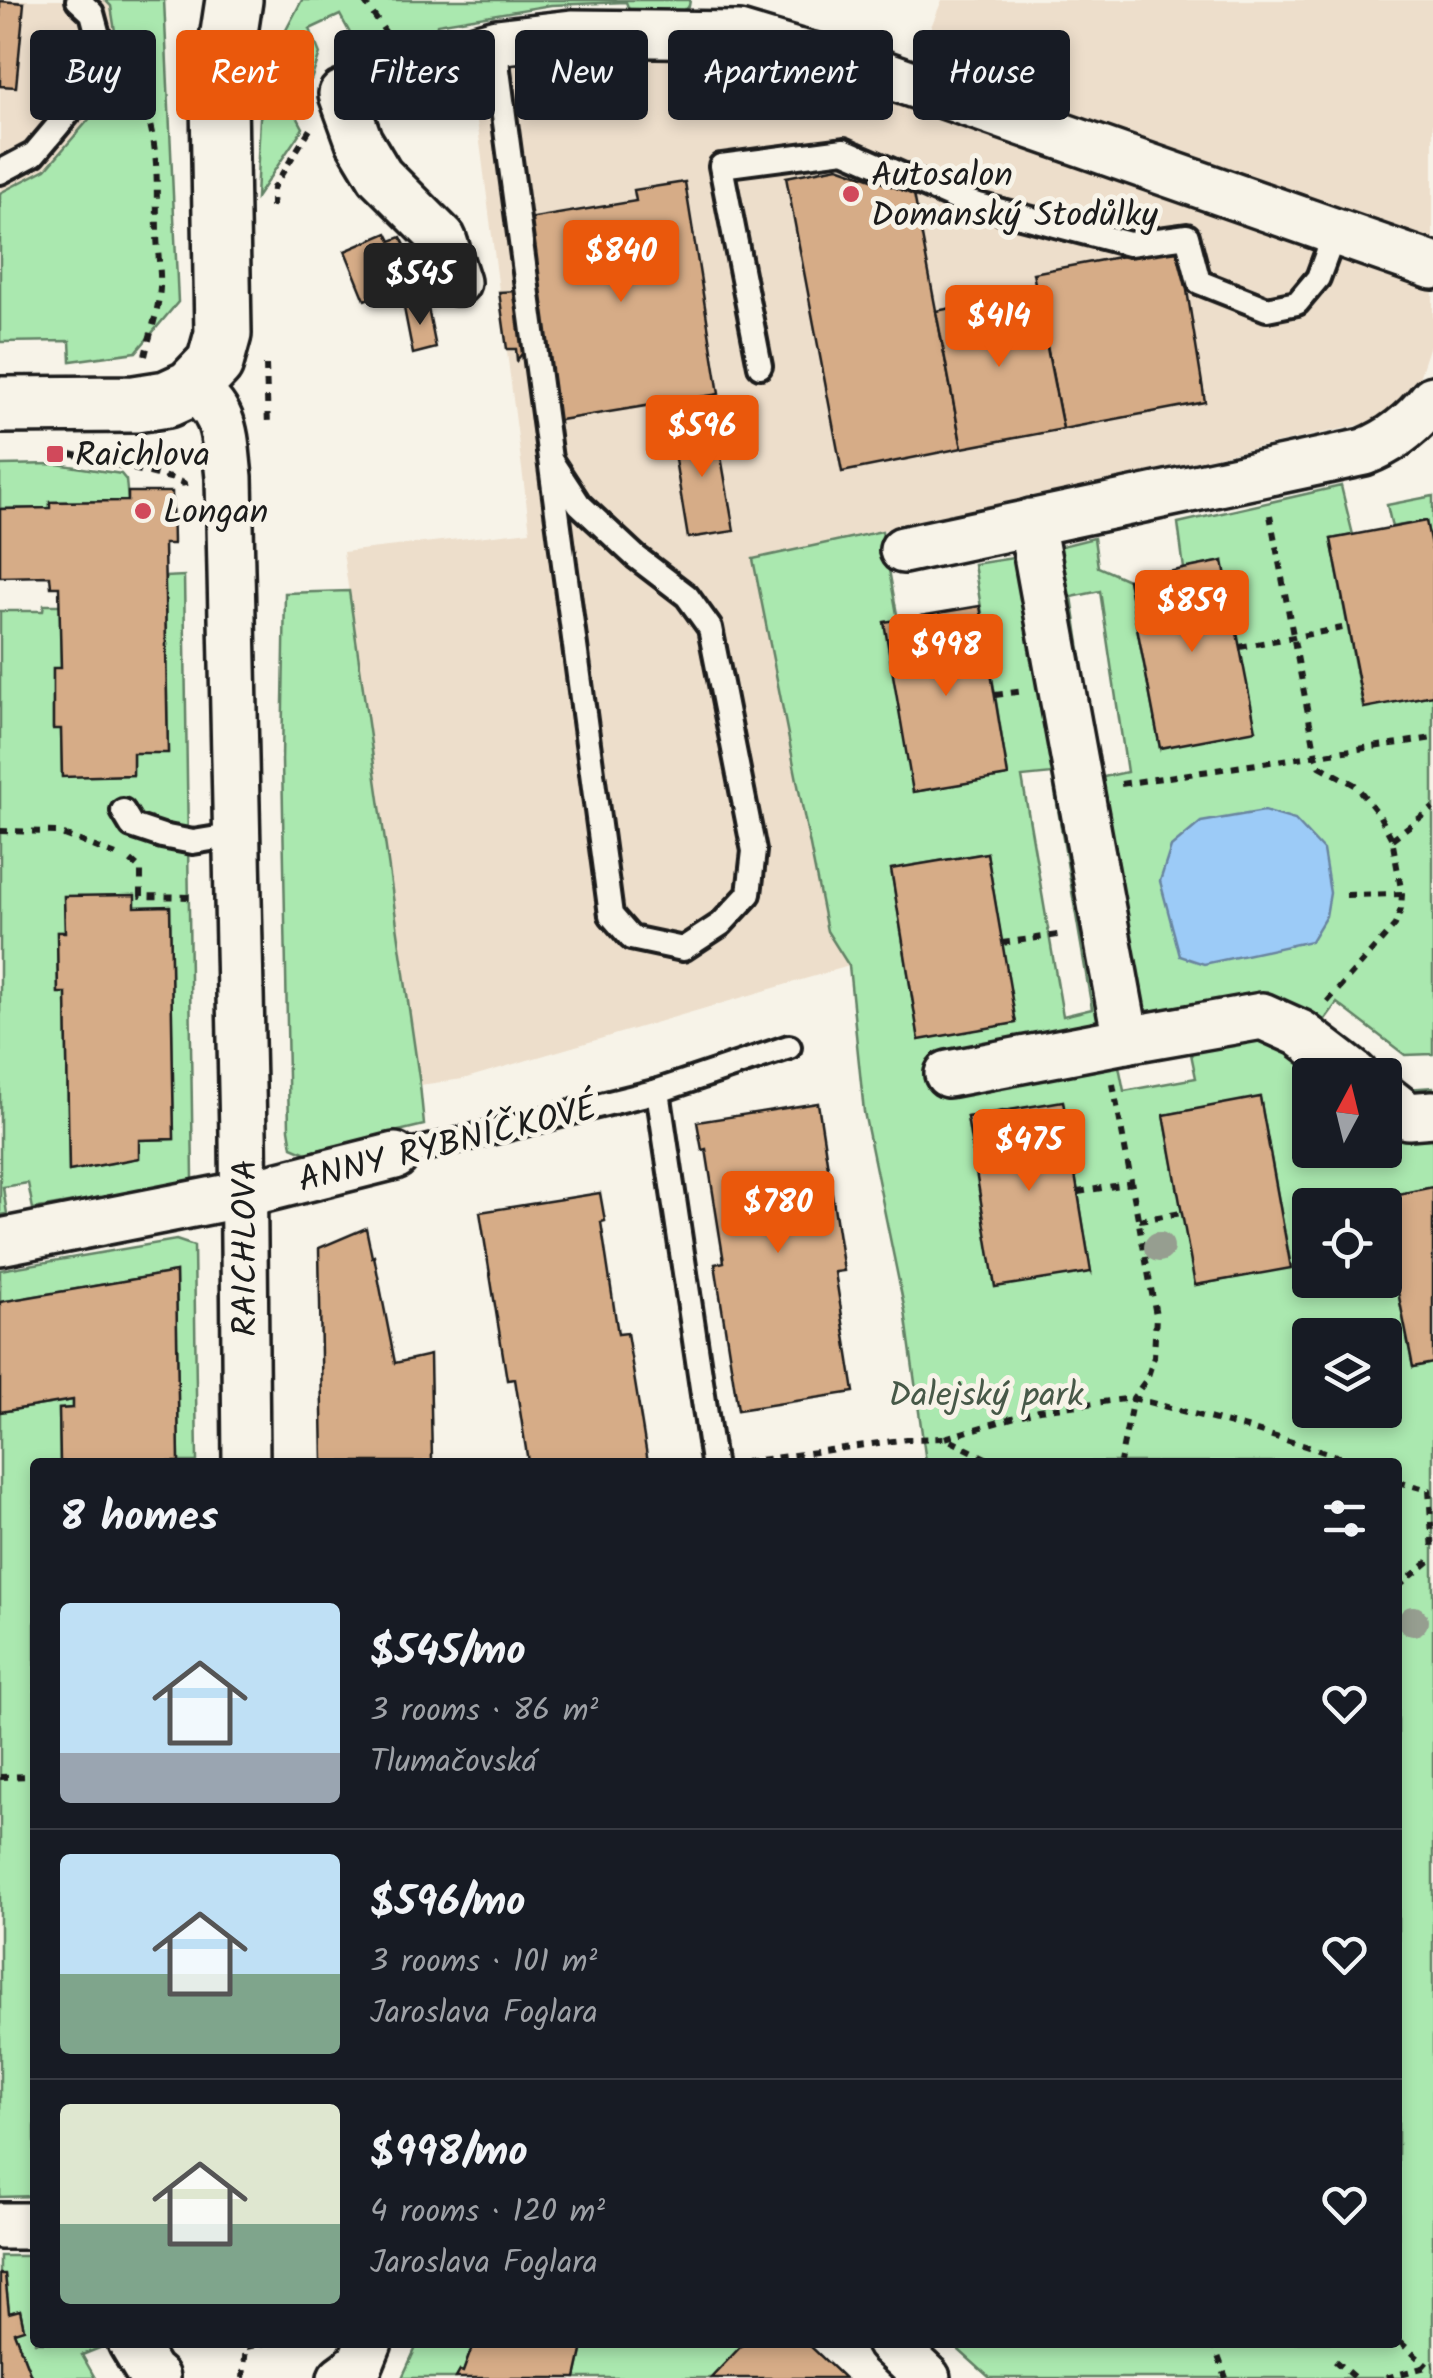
<!DOCTYPE html>
<html lang="en">
<head>
<meta charset="utf-8">
<style>
  :root { --surface:#171b24; --page:#20242c; --text:#f1f3f6; --muted:#9ea1a6; --line:#363941; --accent:#ea580c }
  body { margin:0; font-family:Kalam,sans-serif; background:var(--page); color:var(--text); height:100vh; display:flex; flex-direction:column; font-size:38px; white-space:nowrap }
  * { box-sizing:border-box; margin:0 }
  p { font-size:32px; color:var(--muted) }
  .icon { flex:none; width:55px; height:55px; fill:none; stroke:currentColor; stroke-width:2; stroke-linecap:round; stroke-linejoin:round }
  .map { position:relative; flex:1; overflow:hidden }
  .side { position:absolute; left:30px; top:1458px; width:1372px; height:890px; display:flex; flex-direction:column; background:var(--surface); border-radius:10px; box-shadow:0 5px 15px #0003 }
  .side>* { flex:none }
  .banner { position:absolute; left:30px; top:30px; width:1375px; height:90px; display:flex; gap:20px }
  .needle { width:65px; rotate:7deg }
  .buttons { position:absolute; left:1292px; top:1058px; display:grid; gap:20px }
  .buttons a { display:grid; place-items:center; width:110px; height:110px; border-radius:10px; background:var(--surface); box-shadow:0 5px 15px #0003; font-size:50px }
  .price { position:absolute; translate:-50% -85px; padding:0 22px; border-radius:10px; background:var(--accent); color:#fff; font-size:32px; line-height:65px; filter:drop-shadow(0 2px 5px #0008) }
  .price::after { content:''; position:absolute; left:50%; top:60px; width:30px; height:22px; margin-left:-15px; background:inherit; clip-path:polygon(0 0,100% 0,50% 100%) }
  .price.current { background:#222; color:#fff }
  ul { padding:0; list-style:none }
  li { display:flex; align-items:center; gap:30px; height:250px; padding:0 30px }
  li+li { border-top:2px solid var(--line) }
  li span { display:grid; place-items:center; flex:none; width:280px; height:200px; border-radius:10px; color:#555 }
  li>.icon { margin-inline-start:auto }
  span .icon { width:120px; height:120px; fill:#fffc; stroke-width:1 }
  li b { font-size:42px }
  h2 { display:flex; justify-content:space-between; align-items:center; height:120px; padding:0 30px; font-size:42px }
  .chip { padding:0 35px; border-radius:10px; background:var(--surface); box-shadow:0 5px 15px #0003; font-size:35px; line-height:90px }
  .chip.current { background:var(--accent); color:#fff }
  .map>svg:first-child { display:block }
  .built { fill:#eddecb }
  .green { fill:#aae8af; stroke:#638266; stroke-width:2.5; fill-rule:evenodd }
  .water { fill:#9ccbf7; stroke:#69859f; stroke-width:2.5 }
  .building { fill:#d6ac87; stroke:#1c1c1c; stroke-width:2.5 }
  .lines { fill:none; stroke-linecap:round; stroke-linejoin:round }
  .lane-casing { stroke:#1c1c1c; stroke-width:30 }
  .street-casing { stroke:#1c1c1c; stroke-width:52 }
  .secondary-casing { stroke:#1c1c1c; stroke-width:62 }
  .path { stroke:#1c1c1c; stroke-width:6; stroke-dasharray:8 8; stroke-linecap:butt }
  .lane { stroke:#f7f3e8; stroke-width:22 }
  .street { stroke:#f7f3e8; stroke-width:45 }
  .secondary { stroke:#f7f3e8; stroke-width:55 }
  .tree { fill:#969e90 }
  .poi-dot { fill:#d1495b; stroke:#f7f3e8; stroke-width:4 }
  .labels { text-anchor:middle; stroke-width:10; stroke-linejoin:round; paint-order:stroke }
  .poi-label { font-size:35px; fill:#1c1c1c; stroke:#f7f3e8; text-anchor:start }
  .street-label { font-size:35px; fill:#1c1c1c; stroke:#f7f3e8 }
  .park-label { font-size:35px; fill:#475948; stroke:#f7f3e8 }
</style>
</head>
<body>
<div class="map">
<svg width="1433" height="2378" viewBox="0 0 1433 2378">
  <rect width="100%" height="100%" fill="#f7f3e8"/>
  <filter id="ink" filterUnits="userSpaceOnUse"><feTurbulence type="fractalNoise" baseFrequency=".01" numOctaves="2"/><feDisplacementMap in="SourceGraphic" scale="20" xChannelSelector="R" yChannelSelector="G"/><feConvolveMatrix kernelMatrix="1 2 1 2 8 2 1 2 1" color-interpolation-filters="sRGB"/></filter>
  <g filter="url(#ink)">
    <g class="built">
      <path d="M0,0h105l6,5 9,58 -29,54 -45,52 -46,24z"/>
      <path d="M942,0h491v336l-18,54 -24,28 -638,141 74,372 22,35 -386,113 -43,6 -77,-533 187,-21 -51,-396 -10,-64 53,-14 95,-5 116,9 57,9 71,18 59,-34z"/>
    </g>
    <g class="green">
      <path d="M105,0h59l14,302 -42,50 -65,9 -1,-20 -70,1v-149l46,-24 45,-52 29,-54 -9,-57z"/>
      <path d="M302,0h388l-1,6 -8,6 -50,3 -5,-13 -75,3 -114,19 -4,19 -54,15 -22,-12 -17,-31 -30,14 10,25 -9,26 -23,19 15,29 -47,70 4,-80 17,-71z"/>
      <path d="M57,464l64,10 5,6 2,21 -78,1v6l-50,1v-44z"/>
      <path d="M1341,486l12,49 -22,4 32,168 70,-12v359l-28,1 -68,-52 -19,26 56,46h-64v75h75v-66l6,6 42,-3v100l-53,11 1,7h-71v75h75v-54l28,141 20,-4v1015h-443l-39,-35 447,-1v-880h-472l-21,-151 -41,-199 -15,-146 -22,-35 -74,-372 129,-28 16,89 15,172 95,-16 -34,-212 39,-6 81,-20 4,29 30,13 32,168 63,-187 -39,8 -6,-46zM1100,591l27,181 -28,6 -27,-181zM1052,774l40,235 -29,7 -41,-239zM987,853l28,170 -96,16 -28,-170zM1190,1049l6,29 -72,13 -6,-30zM1260,1098l31,169 -95,18 -32,-170zM1063,1102l28,170 -124,-155zM1310,1335h75v75h-75z"/>
      <path d="M1433,496v59l-7,-34 -34,6 -5,-22z"/>
      <path d="M184,576l9,603 -15,5 -145,25 -5,-26 -25,4 4,27 -7,1v-604h43l1,-6h16l1,63 -8,1v59l8,1 1,47 71,-1v-22l35,-1 -3,-175zM134,895l1,12h35l4,232 -35,1v18l-70,13 -3,-178 -8,-1 -1,-60h8l-1,-35z"/>
      <path d="M349,591l71,494 4,40 -118,28 -14,-6 -3,-18 -7,-369 3,-167z"/>
      <path d="M176,1240l18,6 3,216h-18l-3,-190 -176,30v-32z"/>
      <path d="M73,1400v8l-14,1 1,53h-25v734l-35,1v-785z"/>
      <path d="M0,2256h35v86l71,1 1,2 -25,10 13,23h-63l-18,-46 10,-4 -4,-18 -11,3 -4,-38 -5,-1z"/>
      <path d="M418,2343h56l-11,29 -3,-1 -4,7h-54z"/>
      <path d="M584,2343h161l-34,35h-135z"/>
    </g>
    <path class="water" d="M1264,811l31,9 28,30 7,43 -4,23 -15,25 -107,23 -24,-8 -20,-75 11,-34 30,-25z"/>
    <g class="building">
      <path d="M0,1l24,2 -8,84 -16,-1z"/>
      <path d="M838,167l76,27 48,254 -120,24 -56,-295z"/>
      <path d="M685,182l34,212 -165,27 -32,-201 114,-19 -2,-11z"/>
      <path d="M387,233l4,8 10,-4 16,33 -16,7 2,8 -38,15 -20,-49z"/>
      <path d="M1177,246l5,13 23,143 -142,27 -30,-156z"/>
      <path d="M518,291l7,59 -8,10 -1,-11h-9l-8,-57z"/>
      <path d="M1036,292l27,137 -101,19 -26,-137z"/>
      <path d="M427,303l9,45 -23,6 -9,-46z"/>
      <path d="M715,422l19,109 -46,7 -18,-109z"/>
      <path d="M128,492h44l1,52h-9l4,209h-35v22l-71,2 -1,-48h-8v-61h8l-2,-81h-8l-1,-11 -50,1v-68l50,-1v-6l78,-1z"/>
      <path d="M1426,521l7,34v140l-69,13 -33,-169z"/>
      <path d="M1223,561l33,169 -96,18 -32,-168z"/>
      <path d="M980,606l28,170 -95,16 -29,-170z"/>
      <path d="M987,853l29,170 -97,17 -28,-171z"/>
      <path d="M135,895v12l35,-1 4,233 -35,1v18l-70,13 -3,-178h-8l-1,-61h8l-1,-36z"/>
      <path d="M1260,1097l31,171 -96,17 -31,-170z"/>
      <path d="M1063,1101l28,171 -96,15 -28,-170z"/>
      <path d="M818,1103l26,168 -9,1 19,120 -116,18 -23,-146 9,-2 -18,-113 -4,1 -5,-28z"/>
      <path d="M1433,1187v176l-20,4 -28,-141v-21h-4l-2,-7z"/>
      <path d="M600,1193l5,28 -4,1 17,112 9,-1 21,129h-120l-13,-83 -8,1 -27,-168z"/>
      <path d="M366,1228l6,29 2,-1 21,107 35,-8 2,107h-109l-4,-214z"/>
      <path d="M176,1272l3,190h-119l-1,-53 14,-1v-8l-73,12v-110z"/>
      <path d="M0,2274h5l4,39 11,-3 4,19 -10,3 18,46h-32z"/>
      <path d="M474,2342h110l-8,36h-120l4,-7 3,1z"/>
      <path d="M745,2342h61l38,36h-133z"/>
    </g>
    <g class="lines">
      <defs>
        <g id="lane">
          <path d="M497,42l1,28 113,845 20,23 52,11 38,-25 28,-30 5,-43 -44,-223 -23,-32 -51,-39 -57,-53 -28,-43"/>
          <path d="M0,172l34,-18 43,-51 25,-53 -10,-37 -14,-13"/>
          <path d="M760,366l-39,-200 123,-16 115,50 170,44 58,-8 12,46 68,27 30,-6 21,-25 17,-46"/>
          <path d="M123,811l9,15 30,10 31,6 43,-7"/>
          <path d="M658,1091l55,371"/>
          <path d="M395,1156l263,-65 131,-44"/>
        </g>
        <g id="street">
          <path d="M457,282l-14,-43 -63,-63 -21,-35 -17,-47 105,-38 50,-14 75,-9 167,2 57,17 79,19 558,195"/>
          <path d="M191,388c37,24 33,49 38,89l14,657 3,328"/>
          <path d="M1031,522l95,518"/>
          <path d="M903,550l461,-98c29,-11 50,-29 69,-53"/>
          <path d="M948,1074l178,-34 136,-24 38,17 55,42"/>
          <path d="M1385,1098l23,18 25,-2"/>
          <path d="M0,1242l244,-48 151,-38"/>
          <path d="M0,2226h35"/>
          <path d="M131,2342l18,30 7,6"/>
          <path d="M889,2342l38,36"/>
          <path d="M341,2378l19,-14 9,-22"/>
        </g>
        <path id="secondary" d="M0,405l135,-1 32,-5 24,-11 24,-25 8,-29 -4,-235 15,-99"/>
      </defs>
      <use href="#lane" class="lane-casing"/>
      <use href="#street" class="street-casing"/>
      <use href="#secondary" class="secondary-casing"/>
      <g class="path">
        <path d="M364,1l24,35"/>
        <path d="M272,207l1,-19 39,-62"/>
        <path d="M145,356c5,-22 14,-47 15,-69 1,-18 -3,-37 -3,-55 -1,-40 3,-78 -10,-117"/>
        <path d="M266,365l2,62"/>
        <path d="M71,454l99,24 14,5 1,6"/>
        <path d="M1270,515l46,240 4,11 35,19 23,28 14,26 10,55 -1,15 -6,16 -68,77"/>
        <path d="M1240,647l108,-20"/>
        <path d="M995,695l29,-4"/>
        <path d="M1121,784l312,-46"/>
        <path d="M0,831l56,1 63,24"/>
        <path d="M1392,839l41,-31"/>
        <path d="M131,861l10,9v26l53,1"/>
        <path d="M1346,895l56,-1"/>
        <path d="M1002,943l63,-9"/>
        <path d="M1113,1084l43,231 -2,42 -7,22 -14,19 -13,64"/>
        <path d="M1078,1192l54,-9"/>
        <path d="M1139,1220l43,-7"/>
        <path d="M945,1438l94,-28 94,-12 117,31 81,25 20,8"/>
        <path d="M745,1462l162,-23 38,-1 49,24"/>
        <path d="M1398,1482l31,8 4,62"/>
        <path d="M1398,1587l35,-29"/>
        <path d="M0,1777l35,-1"/>
        <path d="M231,2342l15,5 23,-5"/>
        <path d="M1213,2342l13,36"/>
        <path d="M1400,2342l27,24"/>
        <path d="M1335,2361l20,17"/>
        <path d="M243,2378l3,-31"/>
        <path d="M1386,2378l47,-13"/>
      </g>
      <use href="#lane" class="lane"/>
      <use href="#street" class="street"/>
      <use href="#secondary" class="secondary"/>
    </g>
    <g class="tree">
      <circle cx="1159" cy="1247" r="15"/>
      <circle cx="1413" cy="1621" r="15"/>
    </g>
  </g>
  <g class="poi-dot">
    <circle cx="851" cy="194" r="10"/>
    <rect x="45" y="444" width="20" height="20" rx="5"/>
    <circle cx="143" cy="511" r="10"/>
  </g>
  <g class="labels">
    <g class="poi-label">
      <text x="871" y="186">Autosalon<tspan x="871" dy="40">Domanský Stodůlky</tspan></text>
      <text x="75" y="466">Raichlova</text>
      <text x="163" y="523">Longan</text>
    </g>
    <g class="street-label">
      <text transform="translate(447 1143) rotate(-14)" y="12">ANNY RYBNÍČKOVÉ</text>
      <text transform="translate(244 1248) rotate(-90)" y="12">RAICHLOVA</text>
    </g>
    <g class="park-label">
      <text x="986" y="1406">Dalejský park</text>
    </g>
  </g>
</svg>
<div class="buttons">
<a><svg class="needle" viewBox="-14 -14 28 28"><path d="M0-13l5 13h-10z" fill="#e53935"/><path d="M0 13l5-13h-10z" fill="#9ea1a6"/></svg></a>
<a><svg class="icon" aria-label="locate" viewBox="0 0 24 24"><circle cx="12" cy="12" r="6"/><path d="M12 2v4M12 18v4M2 12h4M18 12h4"/></svg></a>
<a><svg class="icon" aria-label="layers" viewBox="0 0 24 24"><path d="M12 4l9 5-9 5-9-5zM3 14l9 5 9-5"/></svg></a>
</div>
<b class="price" style="left:621px;top:305px">$840</b>
<b class="price current" style="left:420px;top:328px">$545</b>
<b class="price" style="left:999px;top:370px">$414</b>
<b class="price" style="left:702px;top:480px">$596</b>
<b class="price" style="left:1192px;top:655px">$859</b>
<b class="price" style="left:946px;top:699px">$998</b>
<b class="price" style="left:1029px;top:1194px">$475</b>
<b class="price" style="left:778px;top:1256px">$780</b>
<div class="banner">
<a class="chip">Buy</a>
<a class="chip current">Rent</a>
<a class="chip">Filters</a>
<a class="chip">New</a>
<a class="chip">Apartment</a>
<a class="chip">House</a>
</div>
<section class="side">
<h2>8 homes<svg class="icon" aria-label="filters" viewBox="0 0 24 24"><path d="M4 7h16M4 17h16"/><circle cx="9" cy="7" r="2"/><circle cx="15" cy="17" r="2"/></svg></h2>
<ul>
<li><span style="background:linear-gradient(#bfe0f5 75%,#9aa5b1 0)"><svg class="icon" aria-label="home" viewBox="0 0 24 24"><path d="M3 11l9-7 9 7M6 9v11h12V9"/></svg></span><div><b>$545/mo</b><p>3 rooms · 86 m²</p><p>Tlumačovská</p></div><svg class="icon" aria-label="heart" viewBox="0 0 24 24"><path d="M12 20l-8-8c-3-5 5-10 8-4 3-6 11-1 8 4z"/></svg></li>
<li><span style="background:linear-gradient(#bfe0f5 60%,#7fa58c 0)"><svg class="icon" aria-label="home" viewBox="0 0 24 24"><path d="M3 11l9-7 9 7M6 9v11h12V9"/></svg></span><div><b>$596/mo</b><p>3 rooms · 101 m²</p><p>Jaroslava Foglara</p></div><svg class="icon" aria-label="heart" viewBox="0 0 24 24"><path d="M12 20l-8-8c-3-5 5-10 8-4 3-6 11-1 8 4z"/></svg></li>
<li><span style="background:linear-gradient(#dfe7d0 60%,#7fa58c 0)"><svg class="icon" aria-label="home" viewBox="0 0 24 24"><path d="M3 11l9-7 9 7M6 9v11h12V9"/></svg></span><div><b>$998/mo</b><p>4 rooms · 120 m²</p><p>Jaroslava Foglara</p></div><svg class="icon" aria-label="heart" viewBox="0 0 24 24"><path d="M12 20l-8-8c-3-5 5-10 8-4 3-6 11-1 8 4z"/></svg></li>
</ul>
</section>
</div>
</body>
</html>
